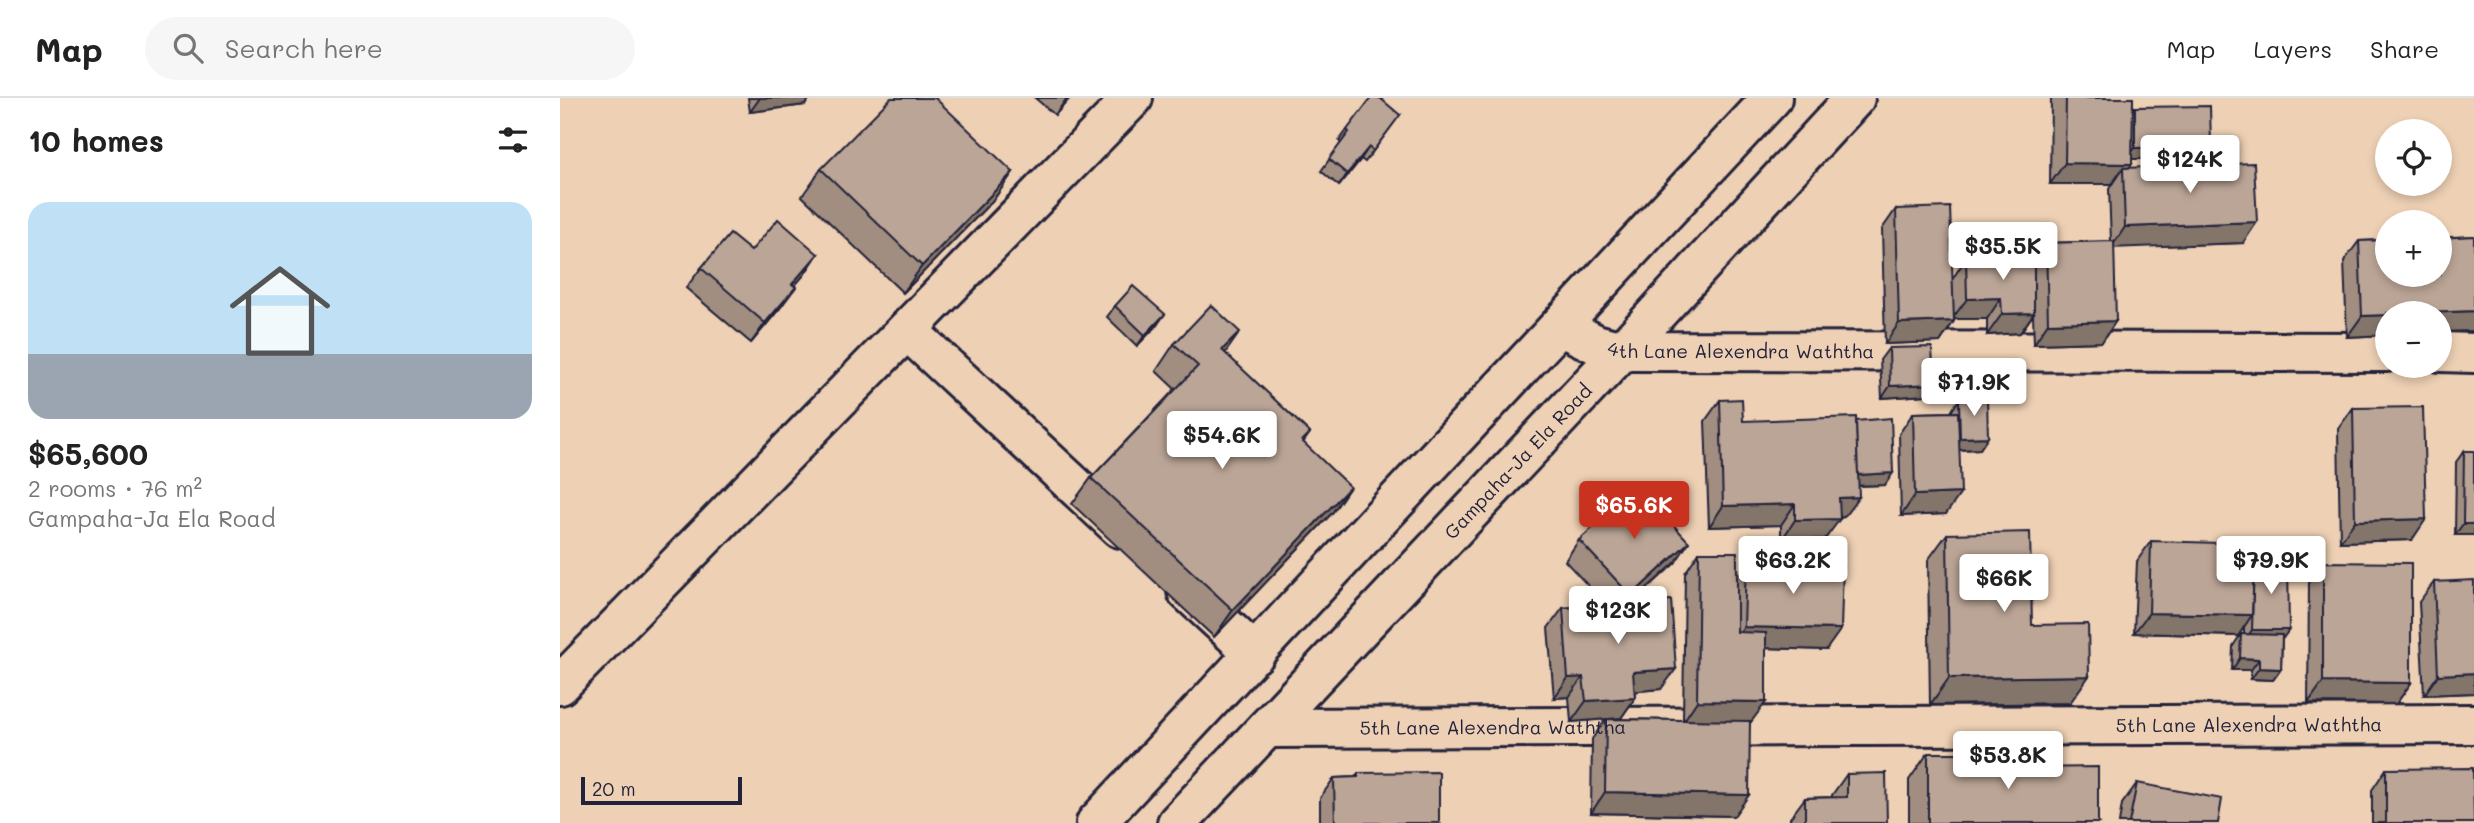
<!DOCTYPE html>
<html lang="en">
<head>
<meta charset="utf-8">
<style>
  :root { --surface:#fff; --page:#f6f6f6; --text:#222; --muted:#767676; --line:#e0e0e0; --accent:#c8321e }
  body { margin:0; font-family:Mali,sans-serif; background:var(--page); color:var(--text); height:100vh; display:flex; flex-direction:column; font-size:26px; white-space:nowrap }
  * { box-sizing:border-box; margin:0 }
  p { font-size:23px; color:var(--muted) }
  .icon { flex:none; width:38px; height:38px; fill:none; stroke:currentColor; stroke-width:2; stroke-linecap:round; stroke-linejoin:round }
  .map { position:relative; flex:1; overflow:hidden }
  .panel { display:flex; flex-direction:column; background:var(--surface); width:560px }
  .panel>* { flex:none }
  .controls { position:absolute; left:1815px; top:21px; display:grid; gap:14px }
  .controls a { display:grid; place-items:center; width:77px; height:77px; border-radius:50%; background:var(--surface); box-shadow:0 4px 10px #0003; font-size:35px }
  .scale { position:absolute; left:21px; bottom:18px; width:161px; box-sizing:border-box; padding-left:7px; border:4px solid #22223b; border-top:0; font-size:19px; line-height:24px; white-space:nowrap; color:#22223b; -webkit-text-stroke:5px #eed0b4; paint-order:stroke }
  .price { position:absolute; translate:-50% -60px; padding:0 16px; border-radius:7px; background:#fff; color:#222; font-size:23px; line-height:46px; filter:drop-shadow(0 2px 4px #0008) }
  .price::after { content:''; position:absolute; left:50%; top:42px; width:21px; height:16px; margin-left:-10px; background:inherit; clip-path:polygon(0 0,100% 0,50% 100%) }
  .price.active { background:var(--accent); color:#fff }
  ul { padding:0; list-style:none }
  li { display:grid; align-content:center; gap:14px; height:371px; padding:0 28px }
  li span { display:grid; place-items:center; height:217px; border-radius:21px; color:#555 }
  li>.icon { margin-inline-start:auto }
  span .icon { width:126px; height:126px; fill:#fffc; stroke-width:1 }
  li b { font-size:30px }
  h2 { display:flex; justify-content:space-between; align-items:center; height:84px; padding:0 28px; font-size:30px }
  header { display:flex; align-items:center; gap:42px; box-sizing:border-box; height:98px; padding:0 35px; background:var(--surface); border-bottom:2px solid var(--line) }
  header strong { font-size:33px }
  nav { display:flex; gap:38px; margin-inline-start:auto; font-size:24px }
  .search { width:490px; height:63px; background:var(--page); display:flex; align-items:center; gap:18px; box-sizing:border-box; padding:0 24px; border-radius:38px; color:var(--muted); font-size:26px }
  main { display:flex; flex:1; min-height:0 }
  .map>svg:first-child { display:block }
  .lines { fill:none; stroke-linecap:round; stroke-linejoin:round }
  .street-casing { stroke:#22223b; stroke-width:44 }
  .highway-casing { stroke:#22223b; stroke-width:44 }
  .street { stroke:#eed0b4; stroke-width:38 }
  .highway { stroke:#eed0b4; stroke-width:38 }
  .wall { fill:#a18e81; stroke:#22223b; stroke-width:2 }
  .shaded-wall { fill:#837469; stroke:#22223b; stroke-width:2 }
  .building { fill:#bba596; stroke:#22223b; stroke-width:2 }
  .labels { text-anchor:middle; stroke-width:5; stroke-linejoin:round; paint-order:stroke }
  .street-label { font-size:19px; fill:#22223b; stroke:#eed0b4 }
</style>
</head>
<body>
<header>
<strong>Map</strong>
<div class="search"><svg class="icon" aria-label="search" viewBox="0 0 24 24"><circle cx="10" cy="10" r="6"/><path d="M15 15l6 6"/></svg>Search here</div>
<nav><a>Map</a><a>Layers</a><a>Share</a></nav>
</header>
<main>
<section class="panel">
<h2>10 homes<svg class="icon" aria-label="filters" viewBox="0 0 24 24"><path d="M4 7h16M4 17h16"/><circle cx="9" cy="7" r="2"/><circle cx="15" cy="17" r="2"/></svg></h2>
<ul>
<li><span style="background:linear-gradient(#bfe0f5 70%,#9aa5b1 0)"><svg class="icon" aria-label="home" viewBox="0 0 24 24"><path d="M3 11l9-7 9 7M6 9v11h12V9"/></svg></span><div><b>$65,600</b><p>2 rooms · 76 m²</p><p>Gampaha-Ja Ela Road</p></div></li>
</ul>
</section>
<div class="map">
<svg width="1914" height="725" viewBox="0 0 1914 725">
  <rect width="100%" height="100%" fill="#eed0b4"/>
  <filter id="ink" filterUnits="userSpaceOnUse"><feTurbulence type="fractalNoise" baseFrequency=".0143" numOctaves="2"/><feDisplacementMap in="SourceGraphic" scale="14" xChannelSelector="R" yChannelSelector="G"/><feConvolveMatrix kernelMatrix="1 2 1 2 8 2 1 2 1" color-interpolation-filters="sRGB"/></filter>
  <g filter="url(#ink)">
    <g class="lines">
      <defs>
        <g id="street">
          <path id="s1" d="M1000,228l36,18 26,7 765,1"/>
          <path d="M347,232l213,198"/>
          <path d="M1880,254l34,1"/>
          <path d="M627,493l68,63"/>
          <path d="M0,587l573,-587"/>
          <path id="s2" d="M707,630l1207,-4"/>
        </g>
        <g id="highway">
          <path d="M536,725l676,-725"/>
          <path id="s3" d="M617,725l445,-472 233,-253"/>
        </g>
      </defs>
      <use href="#street" class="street-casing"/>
      <use href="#highway" class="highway-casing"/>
      <use href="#street" class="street"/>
      <use href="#highway" class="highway"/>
    </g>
    <g class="wall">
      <path d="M188,0h62l-5,7 -55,7z"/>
      <path d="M475,0h35l-15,17z"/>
      <path d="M1491,0h82v13l2,-4 76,40 -8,12h-71v5l-3,4 114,75 -129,4 -12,95 -68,2 -1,-29 -13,18 -33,2v-16h-33v2l-14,21 -55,2 -3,-115 14,-20 57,69 13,-20 68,3 12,-18 65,-2 -2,-52 3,-5h-62z"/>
      <path d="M840,17l-35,47 -4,-3 -22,27 -18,-15 20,-28 -2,-2 8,-11z"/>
      <path d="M261,71l192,3 -19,27 -91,94 -101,-97z"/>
      <path d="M1914,138v95l-34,1v-19h-53v22l-40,2 -3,-76 15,-20z"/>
      <path d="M258,156l-14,21 -10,11 -13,21 -30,36 -65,-55 15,-20z"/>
      <path d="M555,208l42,19 -20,21 -30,-29z"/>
      <path d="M614,246l51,9 85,80 -7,10 47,44 -18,26 -118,124 -142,-133 19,-26 84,-89 -19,-18z"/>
      <path d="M1329,250l45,36 -8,11 -44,3 -2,-38z"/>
      <path d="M1399,301l29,38 -8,12 -21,1 -13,64 -45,2 -2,-82 14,-21 38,-1z"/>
      <path d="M1160,302l23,21h113l29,64 -27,1 -14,31 -5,1 -14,21 -44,2v-16l-72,2 -4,-106z"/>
      <path d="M1793,310l59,132 -72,2 -2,-113z"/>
      <path d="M1904,353l10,84h-19l1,-73z"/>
      <path d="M1387,436l85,91 38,78 -140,2 -2,-145z"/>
      <path d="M1019,442l96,23 -43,40 29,86 -26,2v7l-14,20 -7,1 69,1 2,-147 14,-21 38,24 9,-13 80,87 -60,-2 -15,74h-1l-16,94 -143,-3 1,-74 14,-20 -35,3 -2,-25 -15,1 -6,-70 15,-20 42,-4 -40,-43z"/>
      <path d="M1591,443l103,21 28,78 -1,29 -8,11 -22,-1v-9h-19l1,-24 8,-12h3v-7l-6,9 -104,-3 3,-72z"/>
      <path d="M1763,464l88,121 -15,21 -88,-1 1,-120z"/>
      <path d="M1874,484l40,111 -50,2 -5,-93z"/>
      <path d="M1368,655l99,15 71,55h-189v-43z"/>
      <path d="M1826,671l88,54h-102v-33z"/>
      <path d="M798,675l81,50h-119v-25l14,-20 21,-1z"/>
      <path d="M1287,676l40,49h-97v-5l15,-20 27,-1v-2z"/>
      <path d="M1577,685l81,40h-99l3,-19z"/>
    </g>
    <g class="shaded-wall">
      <path d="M200,0h50l-5,7 -55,7z"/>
      <path d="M507,0h3l-15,17z"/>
      <path d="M809,49l-8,12 -22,27 8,-12z"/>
      <path d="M1651,49l-8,12h-76l8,-11z"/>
      <path d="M1505,65l67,1 -8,12 -1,-8 -11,16h-62z"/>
      <path d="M453,74l-19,27 -91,94 19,-27z"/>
      <path d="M1697,124l-14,21 -132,5 14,-21z"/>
      <path d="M258,156l-14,21 -26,30 14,-21z"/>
      <path d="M236,189l-15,20 -30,36 14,-20z"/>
      <path d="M1441,200l-14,21h-35l15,-20z"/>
      <path d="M1914,213v20l-34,1v-19h-17z"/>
      <path d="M1474,215l-14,20 -33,2 15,-21z"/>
      <path d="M605,216l-8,11 -20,21 8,-11z"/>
      <path d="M1827,217v20l-40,2 15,-21z"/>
      <path d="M1394,223l-14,21 -55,2 14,-21z"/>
      <path d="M1556,223l-14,21 -68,2 14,-21z"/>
      <path d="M680,234l-19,27 1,-9z"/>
      <path d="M1374,286l-8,11 -44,3 8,-12z"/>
      <path d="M1428,339l-8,12 -28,1 8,-12z"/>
      <path d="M1333,375l-8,12 -36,1 8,-11z"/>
      <path d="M790,389l-18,26 -118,124 19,-27z"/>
      <path d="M1401,395l-15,21 -45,2 14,-21z"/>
      <path d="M1299,399l-15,20 -19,2 14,-21z"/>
      <path d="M1235,406l-14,21 -72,2 14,-21z"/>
      <path d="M1280,421l-15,20 -44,2 14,-21z"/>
      <path d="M1866,421l-14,21 -72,2 15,-21z"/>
      <path d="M1903,426h11v11h-19z"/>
      <path d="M1129,444l-14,21 -59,53 15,-20z"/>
      <path d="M1589,515l103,2 -14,21 -104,-3z"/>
      <path d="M1184,529l97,2 -15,21 -96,-3z"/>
      <path d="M1692,532h37l-8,11 -37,1z"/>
      <path d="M1680,560l19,1 -8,11h-19z"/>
      <path d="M1699,570l22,1 -8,11 -22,-1z"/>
      <path d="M1116,571l-15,20 -42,4 14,-21z"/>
      <path d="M1914,575v20l-50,2 14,-20z"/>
      <path d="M1529,578l-19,27 -140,2 19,-27z"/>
      <path d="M1023,579l-14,20 -15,1 14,-20z"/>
      <path d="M1763,584l88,1 -15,21 -88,-1z"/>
      <path d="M1075,600l-14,20 -50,4 15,-21z"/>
      <path d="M1137,603l69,1 -15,20h-68z"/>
      <path d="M1045,694l144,3 -15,21 -143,-3z"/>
    </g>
    <g class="building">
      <path d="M331,0h44l78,74 -91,94 -101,-97z"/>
      <path d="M811,0h9l20,17 -27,36 -4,-4 -22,27 -18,-15 20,-27 -2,-2z"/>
      <path d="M1506,0h67l-1,66 -67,-1z"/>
      <path d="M1650,8l1,41 -76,1v-41z"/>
      <path d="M1694,65l3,59 -132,5 -2,-59z"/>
      <path d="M1390,109l4,114 -55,2 -3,-114z"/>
      <path d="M218,121l40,35 -26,30 4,3 -31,36 -64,-55 29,-34 21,17z"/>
      <path d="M1914,138v75l-51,2h-36v2l-25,1 -3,-75 28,-1v35h53v-37z"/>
      <path d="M1554,143l2,80 -68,2 -2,-80z"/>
      <path d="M1474,158v57l-32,1 -1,-16 -34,1 -1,-41z"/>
      <path d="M573,188l32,28 -20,21 -30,-29z"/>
      <path d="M651,207l29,27 -18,18 88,83 -8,8 48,46 -117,123 -142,-132 107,-112 -24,-22z"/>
      <path d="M1372,249l2,37 -44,2 -1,-38z"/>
      <path d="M1427,300l1,39 -28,1 -1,-39z"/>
      <path d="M1182,301l1,22 113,-4 3,80 -20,1 1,21 -45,1v-16l-72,2 -3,-106z"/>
      <path d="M1863,309l3,112 -71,2 -2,-113z"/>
      <path d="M1398,314l3,81 -46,2 -2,-82z"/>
      <path d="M1331,320l2,55 -35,2 -2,-54z"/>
      <path d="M1904,353h10v73h-11z"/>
      <path d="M1078,389l51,55 -58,54 -52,-56z"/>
      <path d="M1470,434l2,93 56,-1 1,52 -140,2 -2,-144z"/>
      <path d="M1591,443l104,3 -3,71 -103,-2z"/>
      <path d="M1139,454h38v80l29,1v69l-69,-1z"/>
      <path d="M1694,464h34l1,68h-37z"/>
      <path d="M1763,464l88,1v120l-88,-1z"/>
      <path d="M1186,465l97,3 -2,63 -97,-2z"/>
      <path d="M1914,482v93l-36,2 -4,-93z"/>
      <path d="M1111,502l5,69 -43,3 2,26 -49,3 -3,-24 -15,1 -5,-70z"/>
      <path d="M1681,536l41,1 -1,34 -22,-1v-9l-19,-1z"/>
      <path d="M1046,621l144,2 -1,74 -144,-3z"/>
      <path d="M1368,655h100l-1,15 71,-1v56h-170z"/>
      <path d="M1913,670l1,55h-88v-54z"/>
      <path d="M879,674v51h-104l-1,-45 24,-1v-4z"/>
      <path d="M1326,675l1,50h-82v-25l42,-1v-23z"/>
      <path d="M1577,685l85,16 -4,24h-89z"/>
    </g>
  </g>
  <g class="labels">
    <g class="street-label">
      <text dy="7" stroke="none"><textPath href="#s1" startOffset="186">4th Lane Alexendra Waththa</textPath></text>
      <text dy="7" stroke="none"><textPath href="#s3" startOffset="497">Gampaha-Ja Ela Road</textPath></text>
      <text dy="7" stroke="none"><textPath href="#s2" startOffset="982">5th Lane Alexendra Waththa</textPath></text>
      <text dy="7" stroke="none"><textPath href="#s2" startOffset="226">5th Lane Alexendra Waththa</textPath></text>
    </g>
  </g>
</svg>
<div class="controls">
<a><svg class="icon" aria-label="locate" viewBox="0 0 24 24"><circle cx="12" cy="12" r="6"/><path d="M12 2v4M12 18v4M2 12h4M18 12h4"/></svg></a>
<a>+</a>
<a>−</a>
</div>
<div class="scale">20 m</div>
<b class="price" style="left:1630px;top:97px">$124K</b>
<b class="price" style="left:1443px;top:184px">$35.5K</b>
<b class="price" style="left:1414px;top:320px">$71.9K</b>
<b class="price" style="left:662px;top:373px">$54.6K</b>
<b class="price active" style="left:1074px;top:443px">$65.6K</b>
<b class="price" style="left:1233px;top:498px">$63.2K</b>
<b class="price" style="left:1711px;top:498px">$79.9K</b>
<b class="price" style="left:1444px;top:516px">$66K</b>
<b class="price" style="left:1058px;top:548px">$123K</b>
<b class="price" style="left:1448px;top:693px">$53.8K</b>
</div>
</main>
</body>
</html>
